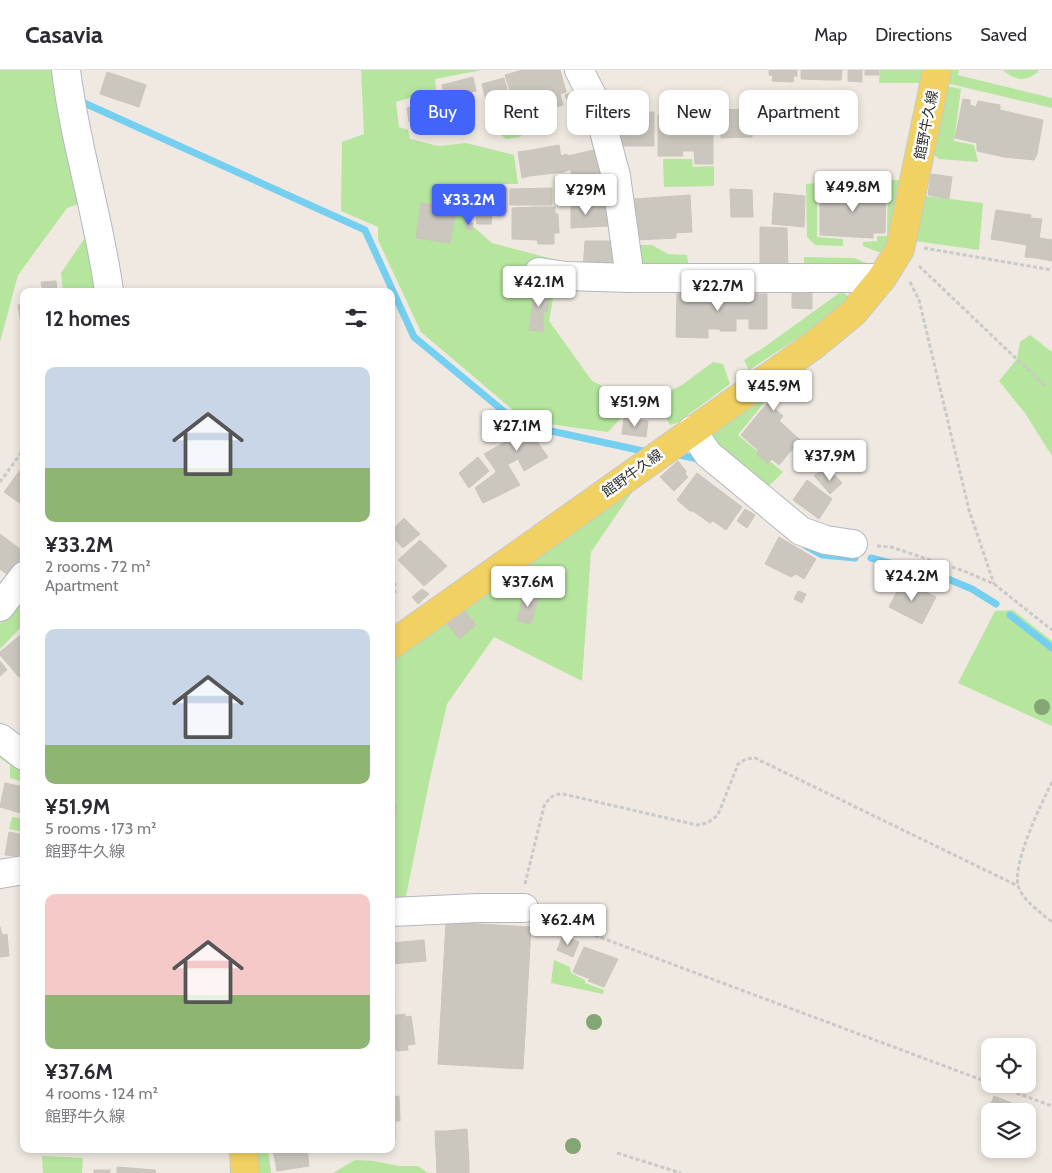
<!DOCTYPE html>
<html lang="en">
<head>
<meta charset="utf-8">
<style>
  :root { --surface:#fff; --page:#f7f7f7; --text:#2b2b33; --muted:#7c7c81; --line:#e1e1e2; --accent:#4264fb }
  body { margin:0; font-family:Cabin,"Noto Sans JP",sans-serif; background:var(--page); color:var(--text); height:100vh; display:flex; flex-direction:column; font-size:19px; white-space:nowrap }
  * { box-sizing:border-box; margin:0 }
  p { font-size:16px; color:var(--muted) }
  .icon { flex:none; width:28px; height:28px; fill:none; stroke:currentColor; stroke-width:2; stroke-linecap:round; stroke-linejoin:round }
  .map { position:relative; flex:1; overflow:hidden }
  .side { position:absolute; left:20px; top:218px; width:375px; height:865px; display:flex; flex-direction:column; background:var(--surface); border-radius:10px; box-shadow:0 2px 8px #0003 }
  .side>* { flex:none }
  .guide { position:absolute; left:410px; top:20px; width:475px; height:45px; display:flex; gap:10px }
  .controls { position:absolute; left:981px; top:968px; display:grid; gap:10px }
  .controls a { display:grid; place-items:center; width:55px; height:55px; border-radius:10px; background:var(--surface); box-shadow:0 2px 8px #0003; font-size:25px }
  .price { position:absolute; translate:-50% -42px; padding:0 11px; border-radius:5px; background:#fff; color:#222; font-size:16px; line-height:32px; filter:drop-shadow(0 1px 2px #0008) }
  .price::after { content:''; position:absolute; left:50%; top:30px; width:15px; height:11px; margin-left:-8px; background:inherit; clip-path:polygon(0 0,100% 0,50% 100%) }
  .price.selected { background:var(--accent); color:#fff }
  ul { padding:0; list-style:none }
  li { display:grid; align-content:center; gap:10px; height:265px; padding:0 25px }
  li span { display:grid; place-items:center; height:155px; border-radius:10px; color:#555 }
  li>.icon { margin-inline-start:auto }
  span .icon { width:90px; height:90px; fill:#fffc; stroke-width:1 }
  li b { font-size:21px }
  h2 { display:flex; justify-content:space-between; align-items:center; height:60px; padding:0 25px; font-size:21px }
  .pill { padding:0 18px; border-radius:10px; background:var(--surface); box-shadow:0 2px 8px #0003; font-size:18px; line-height:45px }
  .pill.selected { background:var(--accent); color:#fff }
  header { display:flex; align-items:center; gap:30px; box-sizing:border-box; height:70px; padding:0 25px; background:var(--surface); border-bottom:1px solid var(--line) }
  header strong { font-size:24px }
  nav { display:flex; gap:28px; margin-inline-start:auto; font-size:18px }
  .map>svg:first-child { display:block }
  .green { fill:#b6e59e }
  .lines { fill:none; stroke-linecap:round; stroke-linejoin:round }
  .stream { stroke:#75cff0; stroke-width:7 }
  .building { fill:#cbc7bf; stroke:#cbc5ba }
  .minor-casing { stroke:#b4b7c1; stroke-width:30 }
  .major-casing { stroke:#c9c9c9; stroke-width:30 }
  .path { stroke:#c9c9c9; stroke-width:3; stroke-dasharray:4 2.5; stroke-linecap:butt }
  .minor { stroke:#fff; stroke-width:28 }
  .major { stroke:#f2d163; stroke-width:28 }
  .tree { fill:#84a574 }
  .labels { text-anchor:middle; stroke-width:5; stroke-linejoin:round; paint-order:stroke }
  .street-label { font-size:14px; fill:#2e2e2e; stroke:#fff }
</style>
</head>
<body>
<header>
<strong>Casavia</strong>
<nav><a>Map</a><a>Directions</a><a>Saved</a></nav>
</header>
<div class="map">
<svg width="1052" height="1103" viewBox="0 0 1052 1103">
  <rect width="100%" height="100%" fill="#efe9e1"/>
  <g class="green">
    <path d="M0,0h56l25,133 -14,5 -49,67 -18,67z"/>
    <path d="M361,0h121l-47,9 1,11 -40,12 3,25 9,3 2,9 29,7 27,-3 48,12 4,29h-56l8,16 -3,21 25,22 68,18 -11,60 43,60 44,21 -28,30 -82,-11 -105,-89 -43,-92v-13l-37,-16 1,-69 22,-8z"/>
    <path d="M880,0h43l-3,13h-41z"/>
    <path d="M948,0h11l-1,5 94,23v10l-106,-25z"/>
    <path d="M1003,0h35v2c-14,10 -22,9 -35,-2z"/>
    <path d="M946,16l15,3 -7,52 20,4 4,17 -39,-3 -7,-6z"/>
    <path d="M526,46l1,14 -7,7 -14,2 -5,-4 -1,-11z"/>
    <path d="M663,89h29l1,8 21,-1v20l-50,1z"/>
    <path d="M888,110h16c-4,24 -6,54 -23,73l-18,-7v-4l14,-1v-5h10z"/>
    <path d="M817,113v54l26,2v7l-28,-1 -8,-8 -1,-53z"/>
    <path d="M924,126l59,7 -4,47 -64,-9z"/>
    <path d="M91,159l9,62h-37l-2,-18z"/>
    <path d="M634,175h18l16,9 19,1 2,14h-50z"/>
    <path d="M804,187l50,1 15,6 2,6 -67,-1z"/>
    <path d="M842,221l9,8 -15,14 -87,57 -5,-10 19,-12z"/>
    <path d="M1030,265l22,17v104l-27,-43 -26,-32 18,-22 3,-17z"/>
    <path d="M713,292l10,2 7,20 -53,39 -7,2 -15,-27 27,-13z"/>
    <path d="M771,324l-33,41 45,37 -17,17 -59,-52z"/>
    <path d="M632,422l-41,60 -9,129 -88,-44 -47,67 -17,74 -25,123h-14v-239l33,-26 194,-142z"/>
    <path d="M24,524v30l-24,25v-25z"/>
    <path d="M1013,540l39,31v85l-94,-43 37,-72z"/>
    <path d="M0,681l24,17v14l-14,-4v-13l-10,-7z"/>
    <path d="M12,747l12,2v13l-15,-3z"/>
    <path d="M554,890l16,7 1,6 14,7v3l19,7 -1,4 -52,-11z"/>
    <path d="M256,1079h12l3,24h-14z"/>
    <path d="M42,1086l41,2 -1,15h-39z"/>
    <path d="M355,1090l19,1 25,5h19l10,7h-95z"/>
  </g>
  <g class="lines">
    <g class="stream">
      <path d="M82,32l283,128 49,107 105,87 124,27"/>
      <path d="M679,385l24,5"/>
      <path d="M806,476l16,9 33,3"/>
      <path d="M871,488l77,21 24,10 24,15"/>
      <path d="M1010,545l42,33"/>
    </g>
  </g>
  <g class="building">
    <path d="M523,0h37l6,22 -6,2 3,11 -18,5 -2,-6 -26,8 -12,-37z"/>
    <path d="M769,0h7v6l-7,-1z"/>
    <rect x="776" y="0" width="21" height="6"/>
    <path d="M801,0h27v10l-27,-1z"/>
    <path d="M828,0h14l-1,10h-13z"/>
    <path d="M848,0h14v12l-14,-1z"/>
    <rect x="865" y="0" width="14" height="5"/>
    <path d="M107,2l39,13 -7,22 -39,-13z"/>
    <path d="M773,6h21l-1,6 -21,-1z"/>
    <path d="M473,7l3,14 -31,7 -3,-13z"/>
    <path d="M504,8l9,33 -23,7 -8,-34z"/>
    <path d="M577,21l4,8 -12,5 -4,-9z"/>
    <path d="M451,29l3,14 -45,9 -2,-14z"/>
    <path d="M963,29l7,1v5l6,2 2,-6 22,4v5l43,10 -6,34 -32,-3 -1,6 -27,-6v-13l-21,-5z"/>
    <path d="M749,39l1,20 -32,1v-20z"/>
    <path d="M833,40v8h-7l1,3 -34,1v-11z"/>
    <path d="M654,42v34h-38l-1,-33z"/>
    <path d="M713,44v50h-18l-1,-13h-12l1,5h-25v-41z"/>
    <path d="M749,51h4l-1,16 -31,1v-8l29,-1z"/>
    <path d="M956,63l21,5v5l-22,-5z"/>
    <path d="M559,75l4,27 -34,4 -3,-25z"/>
    <path d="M598,79l7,31 -31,7 -6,-31z"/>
    <path d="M526,81l3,25 -7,2 -4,-26z"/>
    <path d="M1005,81l32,3 -3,6 -30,-3z"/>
    <path d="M567,84l4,15 -8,3 -3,-16z"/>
    <path d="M931,104l21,3 -3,22 -21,-4z"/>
    <path d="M848,116h12v6h26l-1,41h-12v5l-53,-3v-43l28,2z"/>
    <path d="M484,117l23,1v4h-23z"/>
    <path d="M552,118v17h-42v-16z"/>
    <path d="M730,119l22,1 1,27h-22z"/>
    <path d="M476,122h31v20h-2v4l-33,-1v-20h3z"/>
    <path d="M774,123l21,2 -1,31 -22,-2z"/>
    <path d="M690,125l2,37 -56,3 -2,-36z"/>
    <path d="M795,125l10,1 -1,31 -10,-1z"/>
    <path d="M580,129h12v20l18,1 -1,6 -38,2v-21l9,-1z"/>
    <path d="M592,129h18v21l-18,-1z"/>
    <path d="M421,133l35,6 -6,34 -34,-5z"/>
    <path d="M535,137h20v7h3l1,19h-5v11h-16l-1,-4 -25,-1v-31z"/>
    <path d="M996,140l35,5 -4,30 -36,-6z"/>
    <path d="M476,145h16l-1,9h-14z"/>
    <path d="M1031,148l11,1 -6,39 -11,-1z"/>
    <path d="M466,153h7l-1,7 -6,-1z"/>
    <path d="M760,157l27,1 1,40 -28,-1z"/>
    <path d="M676,162v6l-40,2v-5z"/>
    <path d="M1039,168l13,2v21l-16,-3z"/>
    <path d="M585,171h13v31l-15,-2z"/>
    <rect x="598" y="171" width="19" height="31"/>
    <path d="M56,211l1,10h-14l-2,-9z"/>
    <path d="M535,217l16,1 -4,24h-4v20l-14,-2z"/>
    <path d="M792,218l20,1v20l-20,-1z"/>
    <path d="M677,222l90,2v35h-18v-10h-13v12h-16v-2h-12v9l-32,-1z"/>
    <path d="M24,234v32h-1l-5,-31z"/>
    <path d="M768,333l15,13 -4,5 -15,-14z"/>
    <path d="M764,337l36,33 -21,25 -7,-6 -4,4 -11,-8 1,-5 -17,-15z"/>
    <path d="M624,348l24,3 -2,16 -24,-3z"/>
    <path d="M528,359l20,28 -24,14 -6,-12 -22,12 -12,-17z"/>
    <path d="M478,387l11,14 -20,17 -10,-15z"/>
    <path d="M678,391l8,10 -1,3 3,3 -14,14 -14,-14z"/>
    <path d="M508,395l12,20 -14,7 -12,-18 2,-3z"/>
    <path d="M827,396l2,3 -11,11 -4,-4z"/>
    <path d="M21,399l3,2v35l-20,-14z"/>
    <path d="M829,399l13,14 -12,11 -12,-14z"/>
    <path d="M697,403l45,34 -16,23 -13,-9 -3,2 -17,-12h-3l-13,-11z"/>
    <path d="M494,404l12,18 -23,11 -8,-15z"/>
    <path d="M807,410l25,19 -13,20 -26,-19z"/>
    <path d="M745,439l10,6 -8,13 -10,-7z"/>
    <path d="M404,448l16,16 -17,14 -12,-13v-4z"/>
    <path d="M0,464l24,18v3l-15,21 -9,-7z"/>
    <path d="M779,467l37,22 -12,20 -8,-5 -5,3 -26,-13z"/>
    <path d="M420,470l27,26 -23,20 -26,-26z"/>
    <path d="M391,510l5,4 -2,4 2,4 -5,5z"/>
    <path d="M903,510l33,17 -14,27 -33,-17z"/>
    <path d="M422,519l7,5 -11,10 -6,-7z"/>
    <path d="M524,521l15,5 -8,28 -14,-3z"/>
    <path d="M798,521l8,3 -4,9 -8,-4z"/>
    <path d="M464,540l12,15 -17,14 -14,-18z"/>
    <path d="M24,562v41l-5,4 -19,-22v-3z"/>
    <path d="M0,591l7,9 -7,6z"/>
    <path d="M5,713l19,4v27l-24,-7z"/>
    <rect x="391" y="734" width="5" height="10"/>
    <path d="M9,762l15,3v22l-19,-2z"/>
    <path d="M446,852l85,5 -8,142 -85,-5z"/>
    <path d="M0,857l2,8 5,-1 2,22 -9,1z"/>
    <path d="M563,865l16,7 -6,15 -16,-7z"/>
    <path d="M424,870l2,21 -35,3v-21z"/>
    <path d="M584,877l34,12 -14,28 -16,-6 2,-2 -17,-7z"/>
    <path d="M405,944l4,31 -18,2v-31z"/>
    <path d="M411,946l4,28 -6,1 -3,-28z"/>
    <path d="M407,975l1,5 -11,1v-2l-6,1v-3z"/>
    <path d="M399,1026l1,25h-5v19h-4v-43z"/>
    <path d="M994,1026l33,13 -1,2h-36v15l-7,-2z"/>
    <path d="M467,1059l2,35 -21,1 -2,-34z"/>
    <path d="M435,1061h11l2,34 21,-1v9h-32z"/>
    <path d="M273,1079h34l2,17 -32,5z"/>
    <path d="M117,1097l38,3 1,3h-39z"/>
    <rect x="94" y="1100" width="16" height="3"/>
  </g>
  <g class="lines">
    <defs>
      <g id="minor">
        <path d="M66,0c9,75 33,147 43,221"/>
        <path d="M579,0l18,35 19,71 14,102h252"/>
        <path d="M539,202l27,4 64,2"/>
        <path d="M692,360l16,24 93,77 25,9 27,4"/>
        <path d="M0,537l24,-31"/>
        <path d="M0,668l24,18"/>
        <path d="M0,804l24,-4"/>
        <path d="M391,842l87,-4h46"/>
      </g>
      <g id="major">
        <path d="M391,575l423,-300 39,-32 29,-35 18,-29 37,-179"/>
        <path d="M244,1079l1,24"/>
      </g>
    </defs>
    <use href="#minor" class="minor-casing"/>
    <use href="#major" class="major-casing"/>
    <g class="path">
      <path d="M924,178l128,22"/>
      <path d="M919,196l127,121"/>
      <path d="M910,212l9,18 50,210 25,74"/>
      <path d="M0,412l24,-33"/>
      <path d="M877,476l14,1 73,24 30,13 58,46"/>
      <path d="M1052,712c-11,22 -39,80 -34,103 2,13 24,29 34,37"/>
      <path d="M525,814l19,-78c6,-9 9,-12 19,-12l134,31 10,-2 11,-8 20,-51 8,-5 9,-1 263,128"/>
      <path d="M546,847l444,166"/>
      <path d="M992,1014l60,22"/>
      <path d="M617,1083l64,20"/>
    </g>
    <use href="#minor" class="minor"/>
    <use href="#major" class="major"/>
  </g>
  <g class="tree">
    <circle cx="1042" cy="637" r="8"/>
    <circle cx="594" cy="952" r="8"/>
    <circle cx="573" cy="1076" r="8"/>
  </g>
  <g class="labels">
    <g class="street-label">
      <text transform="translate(926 55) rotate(-79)" y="5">館野牛久線</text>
      <text transform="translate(632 403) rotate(-36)" y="5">館野牛久線</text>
    </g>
  </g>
</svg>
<div class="controls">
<a><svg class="icon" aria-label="locate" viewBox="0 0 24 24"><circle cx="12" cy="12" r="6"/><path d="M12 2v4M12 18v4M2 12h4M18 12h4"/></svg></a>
<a><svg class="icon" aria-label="layers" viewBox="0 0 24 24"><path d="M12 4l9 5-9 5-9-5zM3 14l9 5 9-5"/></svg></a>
</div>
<b class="price" style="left:853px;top:143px">¥49.8M</b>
<b class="price" style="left:586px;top:146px">¥29M</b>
<b class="price selected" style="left:469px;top:156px">¥33.2M</b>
<b class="price" style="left:539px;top:238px">¥42.1M</b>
<b class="price" style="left:718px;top:242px">¥22.7M</b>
<b class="price" style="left:774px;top:342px">¥45.9M</b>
<b class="price" style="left:635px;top:358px">¥51.9M</b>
<b class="price" style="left:517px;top:382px">¥27.1M</b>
<b class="price" style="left:830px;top:412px">¥37.9M</b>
<b class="price" style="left:912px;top:532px">¥24.2M</b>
<b class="price" style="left:528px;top:538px">¥37.6M</b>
<b class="price" style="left:568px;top:876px">¥62.4M</b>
<div class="guide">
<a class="pill selected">Buy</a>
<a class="pill">Rent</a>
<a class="pill">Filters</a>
<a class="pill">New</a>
<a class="pill">Apartment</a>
</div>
<section class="side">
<h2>12 homes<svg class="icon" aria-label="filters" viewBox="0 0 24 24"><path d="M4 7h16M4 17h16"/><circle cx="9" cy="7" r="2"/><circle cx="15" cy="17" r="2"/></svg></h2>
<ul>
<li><span style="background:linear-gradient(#c9d6e8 65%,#8fb573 0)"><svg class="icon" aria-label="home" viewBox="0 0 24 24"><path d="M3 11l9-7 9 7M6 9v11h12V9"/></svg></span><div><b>¥33.2M</b><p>2 rooms · 72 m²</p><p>Apartment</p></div></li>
<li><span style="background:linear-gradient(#c9d6e8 75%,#8fb573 0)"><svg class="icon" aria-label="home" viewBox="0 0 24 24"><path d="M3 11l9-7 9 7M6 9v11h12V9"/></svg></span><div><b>¥51.9M</b><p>5 rooms · 173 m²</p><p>館野牛久線</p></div></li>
<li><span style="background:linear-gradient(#f6c9c9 65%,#8fb573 0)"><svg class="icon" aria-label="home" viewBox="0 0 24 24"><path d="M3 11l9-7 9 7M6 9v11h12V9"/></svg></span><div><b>¥37.6M</b><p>4 rooms · 124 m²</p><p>館野牛久線</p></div></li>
</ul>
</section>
</div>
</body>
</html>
